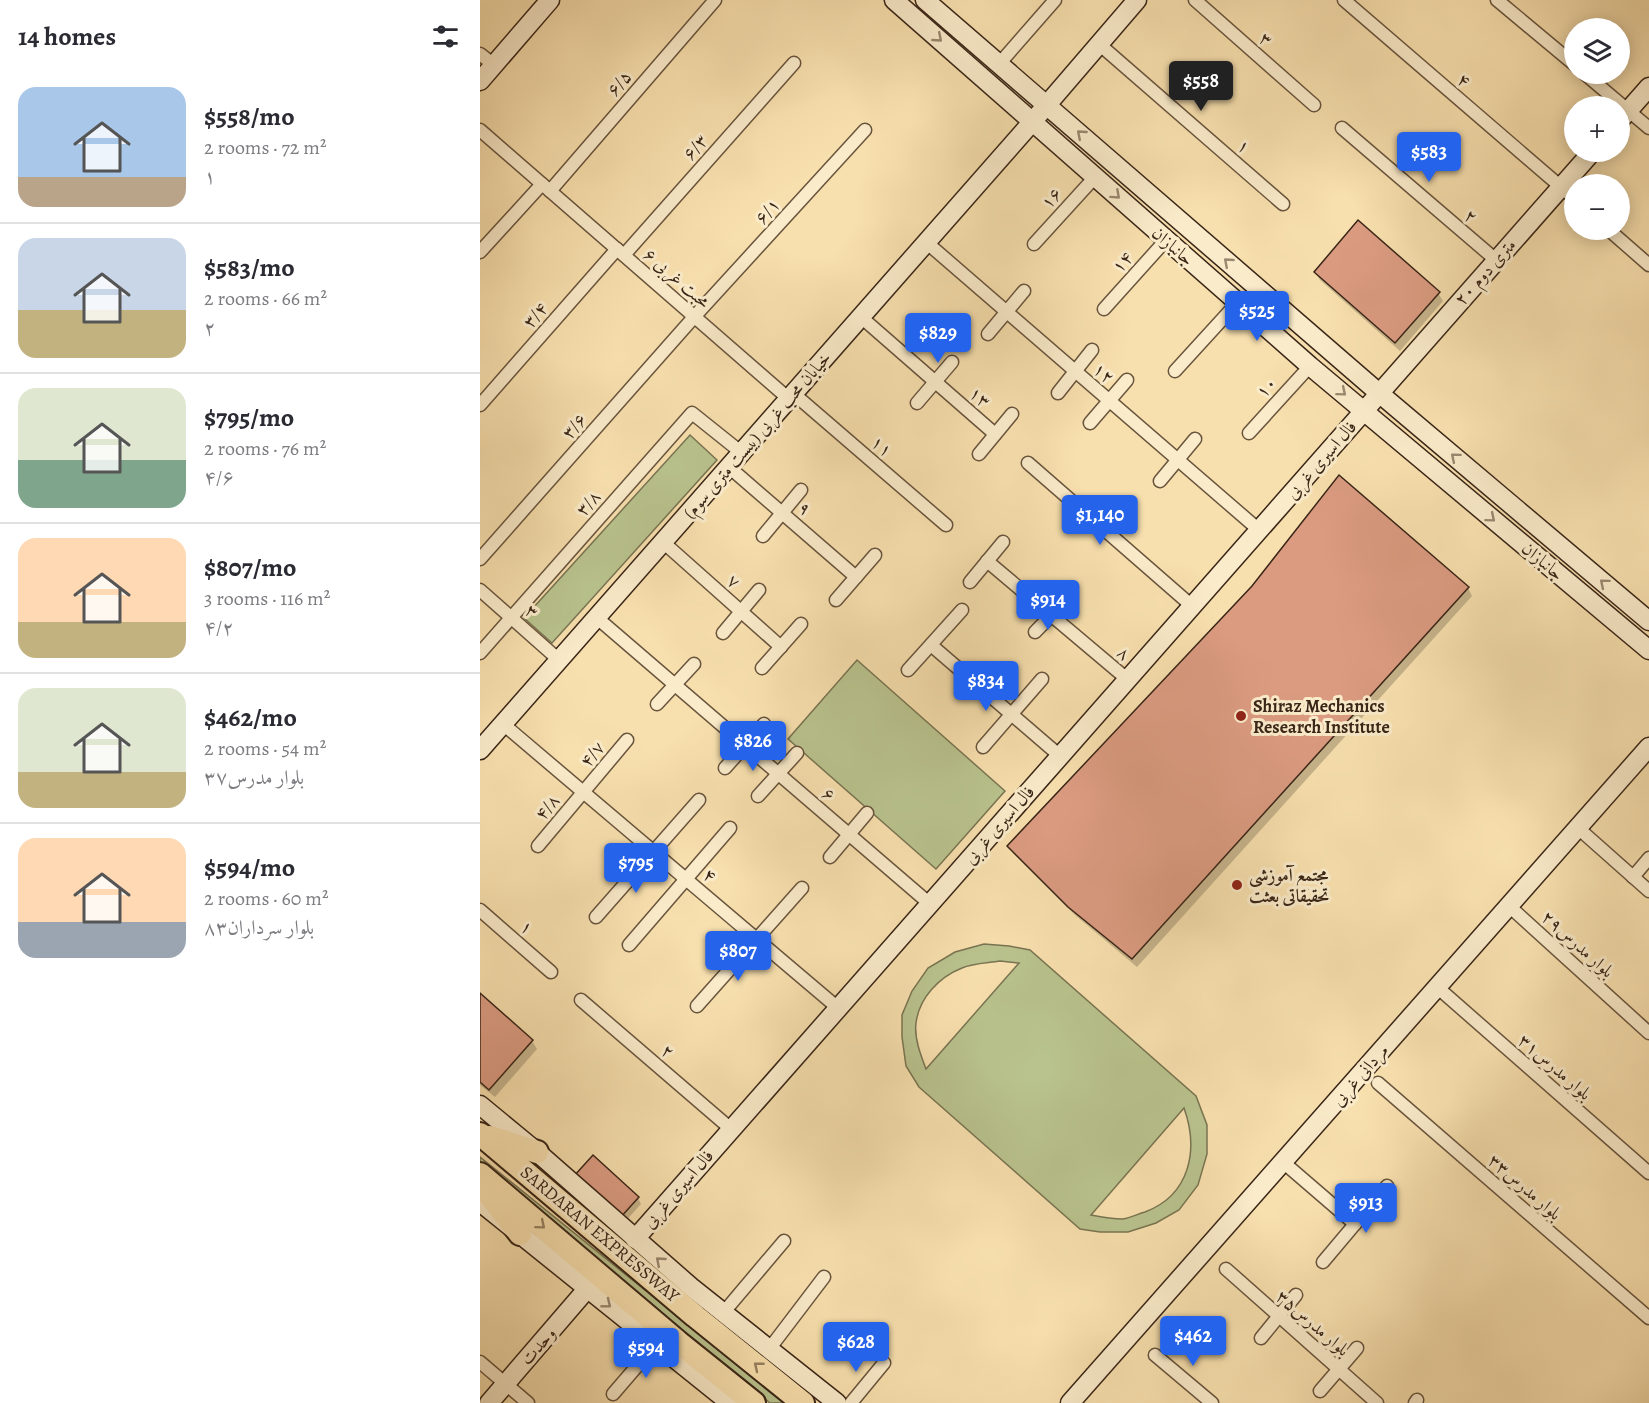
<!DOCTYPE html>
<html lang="en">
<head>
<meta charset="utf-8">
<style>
  :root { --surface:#fff; --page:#f7f7f7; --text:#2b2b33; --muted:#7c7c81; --line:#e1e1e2; --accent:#2563eb }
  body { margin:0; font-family:Alegreya,Amiri,serif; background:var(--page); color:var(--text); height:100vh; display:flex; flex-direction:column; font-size:22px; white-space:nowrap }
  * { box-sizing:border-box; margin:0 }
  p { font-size:20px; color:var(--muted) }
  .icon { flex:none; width:33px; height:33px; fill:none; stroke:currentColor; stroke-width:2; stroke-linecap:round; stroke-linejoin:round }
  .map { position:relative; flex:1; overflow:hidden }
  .details { display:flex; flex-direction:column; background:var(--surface); width:480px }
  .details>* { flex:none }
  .buttons { position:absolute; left:1084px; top:18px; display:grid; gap:12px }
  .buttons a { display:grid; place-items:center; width:66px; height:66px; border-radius:50%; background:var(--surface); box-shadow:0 3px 15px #0003; font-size:30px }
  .price { position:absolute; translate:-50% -51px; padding:0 14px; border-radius:6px; background:var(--accent); color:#fff; font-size:20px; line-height:39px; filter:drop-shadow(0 2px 3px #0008) }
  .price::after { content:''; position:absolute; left:50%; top:36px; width:18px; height:14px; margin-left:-9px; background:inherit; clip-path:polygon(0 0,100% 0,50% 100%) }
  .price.selected { background:#222; color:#fff }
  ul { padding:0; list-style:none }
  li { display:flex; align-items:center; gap:18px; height:150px; padding:0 18px }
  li+li { border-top:2px solid var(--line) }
  li span { display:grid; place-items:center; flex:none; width:168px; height:120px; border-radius:18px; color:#555 }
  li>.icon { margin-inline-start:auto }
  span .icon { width:72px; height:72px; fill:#fffc; stroke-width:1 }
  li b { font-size:26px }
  h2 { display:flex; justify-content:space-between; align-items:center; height:72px; padding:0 18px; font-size:26px }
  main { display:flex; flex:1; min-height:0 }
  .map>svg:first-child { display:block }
  .green { fill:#b9c38e; stroke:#797452; stroke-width:1.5; fill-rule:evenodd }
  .shadow { fill:#0003 }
  .building { fill:#db9b81; stroke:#392517; stroke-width:1.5 }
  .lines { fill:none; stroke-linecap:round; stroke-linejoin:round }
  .street-casing { stroke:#69543d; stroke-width:15 }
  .secondary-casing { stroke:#392517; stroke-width:21 }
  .highway-casing { stroke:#392517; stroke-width:26 }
  .street { stroke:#faebca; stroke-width:12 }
  .secondary { stroke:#faebca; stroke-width:18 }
  .highway { stroke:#f8e0ae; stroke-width:22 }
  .oneway { stroke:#9a8870 }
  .oneway2 { stroke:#988262 }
  .poi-dot { fill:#8f2418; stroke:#faebca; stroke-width:2 }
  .labels { text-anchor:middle; stroke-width:6; stroke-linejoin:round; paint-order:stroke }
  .street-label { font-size:18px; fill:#392517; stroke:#faebca }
  .poi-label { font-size:18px; font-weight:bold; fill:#392517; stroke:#faebca; text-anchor:start }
</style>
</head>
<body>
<main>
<section class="details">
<h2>14 homes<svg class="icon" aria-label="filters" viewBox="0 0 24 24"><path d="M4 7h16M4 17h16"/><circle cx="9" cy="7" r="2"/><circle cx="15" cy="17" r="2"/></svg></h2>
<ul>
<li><span style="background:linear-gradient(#a9c7e8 75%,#b9a48a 0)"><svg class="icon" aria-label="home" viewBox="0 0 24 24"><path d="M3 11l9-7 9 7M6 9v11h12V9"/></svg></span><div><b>$558/mo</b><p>2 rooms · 72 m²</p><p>۱</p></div></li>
<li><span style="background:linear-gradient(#c9d6e8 60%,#c2b280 0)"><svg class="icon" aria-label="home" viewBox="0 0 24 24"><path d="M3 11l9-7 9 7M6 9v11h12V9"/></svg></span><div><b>$583/mo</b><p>2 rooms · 66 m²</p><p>۲</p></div></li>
<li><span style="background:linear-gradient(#dfe7d0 60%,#7fa58c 0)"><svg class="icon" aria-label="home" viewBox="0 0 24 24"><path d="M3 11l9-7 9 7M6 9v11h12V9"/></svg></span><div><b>$795/mo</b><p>2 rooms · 76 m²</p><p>۴/۶</p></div></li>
<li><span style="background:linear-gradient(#ffd9b3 70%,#c2b280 0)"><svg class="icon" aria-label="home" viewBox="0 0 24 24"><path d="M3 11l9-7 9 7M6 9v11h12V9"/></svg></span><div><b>$807/mo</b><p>3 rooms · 116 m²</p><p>۴/۲</p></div></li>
<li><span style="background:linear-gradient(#dfe7d0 70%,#c2b280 0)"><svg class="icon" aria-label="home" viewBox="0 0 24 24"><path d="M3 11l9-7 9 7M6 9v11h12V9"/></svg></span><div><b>$462/mo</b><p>2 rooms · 54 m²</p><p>بلوار مدرس۳۷</p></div></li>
<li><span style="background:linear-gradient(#ffd9b3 70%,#9aa5b1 0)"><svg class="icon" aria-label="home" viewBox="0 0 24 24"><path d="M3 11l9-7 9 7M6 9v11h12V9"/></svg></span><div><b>$594/mo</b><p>2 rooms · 60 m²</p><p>بلوار سرداران۸۳</p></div></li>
</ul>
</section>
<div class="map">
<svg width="1169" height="1403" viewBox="0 0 1169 1403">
  <rect width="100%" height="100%" fill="#f8e0ae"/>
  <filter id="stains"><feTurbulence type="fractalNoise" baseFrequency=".00333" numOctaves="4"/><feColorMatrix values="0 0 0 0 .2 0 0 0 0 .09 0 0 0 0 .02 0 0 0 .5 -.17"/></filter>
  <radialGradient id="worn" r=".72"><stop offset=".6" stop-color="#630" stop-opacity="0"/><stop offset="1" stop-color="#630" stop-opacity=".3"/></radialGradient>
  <g class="green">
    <path d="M210,435l27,25 -165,183 -28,-25z"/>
    <path d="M377,660l148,131 -69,78 -148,-130z"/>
    <path d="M504,944l25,2 21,4 166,146 11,29v29l-9,31 -19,25 -23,13 -28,9h-28l-20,-3 -161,-142 -13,-21 -4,-29v-22l10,-24 16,-23 27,-16zM520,961l19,2 -93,106c-5,-13 -12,-31 -10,-46 3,-25 23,-46 46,-55 11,-5 26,-5 38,-7zM704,1108c15,42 6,87 -39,104 -7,2 -15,6 -22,7 -10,0 -22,-2 -32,-4z"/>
    <path d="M0,1157l305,246h-15l-290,-236z"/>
  </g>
  <g class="shadow">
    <path d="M835,272l123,21 5,8 -43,50 -80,-71z"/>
    <path d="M988,588l4,8 -335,371 -62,-52 -61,-61 -5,-8z"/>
    <path d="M0,995l52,46 5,8 -42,48 -15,-12z"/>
    <path d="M100,1182l58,16 3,6 -17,19z"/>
  </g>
  <g class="building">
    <path d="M878,220l82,72 -45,51 -81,-71z"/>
    <path d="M859,475l130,112 -337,372 -64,-52 -61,-61 245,-260z"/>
    <path d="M0,993l53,47 -44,50 -9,-8z"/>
    <path d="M113,1155l46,42 -19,21 -46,-42z"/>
  </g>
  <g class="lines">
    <defs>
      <g id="street">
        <path d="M715,0l119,105"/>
        <path d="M864,0l231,199"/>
        <path d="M1017,0l78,65"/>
        <path d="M619,44l184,160"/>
        <path d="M0,54l14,11"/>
        <path d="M520,63l55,-63"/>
        <path d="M1105,74l64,54"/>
        <path d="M862,128l154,132"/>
        <path d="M0,130l309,269"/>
        <path d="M70,191l165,-191"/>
        <path d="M1129,230l40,35"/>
        <path d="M446,242l333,288"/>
        <path d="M554,244l61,-67"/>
        <path d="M0,252l62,-68"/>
        <path d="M144,255l170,-192"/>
        <path d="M624,309l62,-69"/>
        <path d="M381,317l134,117"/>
        <path d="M508,334l36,-43"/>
        <path d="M695,371l63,-69"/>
        <path d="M578,393l34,-43"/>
        <path d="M314,394l152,131"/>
        <path d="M437,403l35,-41"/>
        <path d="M0,405l137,-156"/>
        <path d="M610,423l37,-43"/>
        <path d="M769,433l61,-67"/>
        <path d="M499,454l33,-40"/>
        <path d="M548,463l164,143"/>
        <path d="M249,467l127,110"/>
        <path d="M680,481l35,-42"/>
        <path d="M283,536l38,-46"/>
        <path d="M183,542l118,105"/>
        <path d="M0,559l214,-242 171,-187"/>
        <path d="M507,561l140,118"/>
        <path d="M490,582l33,-40"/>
        <path d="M0,590l79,70"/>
        <path d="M356,600l39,-45"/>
        <path d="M116,617l334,287"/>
        <path d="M555,632l34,-35"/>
        <path d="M243,633l36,-43"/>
        <path d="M451,645l129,111"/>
        <path d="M0,653l212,-240 50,40"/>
        <path d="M282,668l39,-44"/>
        <path d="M428,670l54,-60"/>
        <path d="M177,704l37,-40"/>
        <path d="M23,724l335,284"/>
        <path d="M503,747l59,-68"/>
        <path d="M245,768l39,-44"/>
        <path d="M278,796l39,-43"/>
        <path d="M1098,828l71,63"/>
        <path d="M58,846l89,-106"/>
        <path d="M350,857l37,-44"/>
        <path d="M1153,877l16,-19"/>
        <path d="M1029,906l140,127"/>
        <path d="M0,910l71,62"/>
        <path d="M116,917l103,-117"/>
        <path d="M149,945l101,-117"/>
        <path d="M957,987l212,186"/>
        <path d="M101,1000l150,129"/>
        <path d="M217,1006l105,-118"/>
        <path d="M898,1083l271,235"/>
        <path d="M803,1162l72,62"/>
        <path d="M843,1262l64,-76"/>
        <path d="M746,1269l151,134"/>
        <path d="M244,1312l60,-71"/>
        <path d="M781,1338l35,-43"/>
        <path d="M290,1348l54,-71"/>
        <path d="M675,1355l57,48"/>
        <path d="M0,1362l48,41"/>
        <path d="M840,1391l37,-43"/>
        <path d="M133,1394l43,-50"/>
        <path d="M371,1403l33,-40"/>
        <path d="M935,1403l2,-3"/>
      </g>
      <g id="secondary">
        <path d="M414,0l416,366 339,284"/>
        <path d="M445,0l454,393 270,228"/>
        <path d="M0,81l70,-81"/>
        <path d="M1140,120l29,-33"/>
        <path d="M0,750l553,-629 104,-121"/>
        <path d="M0,1105l57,47 154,135 146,116"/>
        <path d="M0,1202l250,201"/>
        <path d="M155,1239l957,-1087"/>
        <path d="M9,1403l98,-114"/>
        <path d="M590,1403l579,-656"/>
      </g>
      <g id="highway">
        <path d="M0,1134l215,182 108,87"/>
        <path d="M10,1137l47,15"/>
        <path d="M0,1174l198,168 76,61"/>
        <path d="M7,1192l33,42"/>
      </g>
    </defs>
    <use href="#street" class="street-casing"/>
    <use href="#secondary" class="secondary-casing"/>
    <use href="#highway" class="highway-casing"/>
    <use href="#street" class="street"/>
    <use href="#secondary" class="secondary"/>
    <use href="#highway" class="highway"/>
  </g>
  <defs><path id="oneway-chevron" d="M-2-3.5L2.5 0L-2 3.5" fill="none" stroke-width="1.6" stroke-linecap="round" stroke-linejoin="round" transform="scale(1.5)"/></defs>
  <g class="oneway">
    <use href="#oneway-chevron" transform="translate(458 38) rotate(41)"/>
    <use href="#oneway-chevron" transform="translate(601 134) rotate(-139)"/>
    <use href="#oneway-chevron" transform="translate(636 195) rotate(42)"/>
    <use href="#oneway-chevron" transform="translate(748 262) rotate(-139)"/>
    <use href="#oneway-chevron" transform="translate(862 392) rotate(40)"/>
    <use href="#oneway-chevron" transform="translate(975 457) rotate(-140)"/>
    <use href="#oneway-chevron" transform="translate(1011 518) rotate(40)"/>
    <use href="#oneway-chevron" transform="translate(1124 583) rotate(-140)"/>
    <use href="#oneway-chevron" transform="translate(180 1261) rotate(-139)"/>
    <use href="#oneway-chevron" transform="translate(127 1304) rotate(39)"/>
  </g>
  <g class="oneway2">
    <use href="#oneway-chevron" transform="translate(61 1225) rotate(40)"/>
    <use href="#oneway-chevron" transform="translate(278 1366) rotate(-141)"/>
  </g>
  <g class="poi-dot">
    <circle cx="761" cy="716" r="6"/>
    <circle cx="757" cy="885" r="6"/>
  </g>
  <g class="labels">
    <g class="street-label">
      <text transform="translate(786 39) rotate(41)" y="6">۳</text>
      <text transform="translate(984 80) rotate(41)" y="6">۴</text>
      <text transform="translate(139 83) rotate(-49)" y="6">۶/۵</text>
      <text transform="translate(764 146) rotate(41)" y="6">۱</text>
      <text transform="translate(215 147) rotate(-48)" y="6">۶/۳</text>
      <text transform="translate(571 198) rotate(-48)" y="6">۱۶</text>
      <text transform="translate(287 211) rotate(-48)" y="6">۶/۱</text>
      <text transform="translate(991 216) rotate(41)" y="6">۲</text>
      <text transform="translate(693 246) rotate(41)" y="6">جانبازان</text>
      <text transform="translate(642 262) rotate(-48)" y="6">۱۴</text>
      <text transform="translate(1005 272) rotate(-48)" y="6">۲۰ متری دوم</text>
      <text transform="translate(197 278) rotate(41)" y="6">محبت غربی ۶</text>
      <text transform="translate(55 315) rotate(-49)" y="6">۳/۴</text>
      <text transform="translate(624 373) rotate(41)" y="6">۱۲</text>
      <text transform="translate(786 387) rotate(-48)" y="6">۱۰</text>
      <text transform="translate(500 397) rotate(41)" y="6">۱۳</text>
      <text transform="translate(94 426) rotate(-49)" y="6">۳/۶</text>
      <text transform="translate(277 435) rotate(-49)" y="6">خیابان محب غربی (بیست متری سوم)</text>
      <text transform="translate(402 446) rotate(41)" y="6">۱۱</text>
      <text transform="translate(841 460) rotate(-49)" y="6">فال اسیری غربی</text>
      <text transform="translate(108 503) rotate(-49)" y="6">۳/۸</text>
      <text transform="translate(325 508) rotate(42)" y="6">۹</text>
      <text transform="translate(1063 561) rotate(40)" y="6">جانبازان</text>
      <text transform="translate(254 581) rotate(41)" y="6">۷</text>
      <text transform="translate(52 611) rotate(41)" y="6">۳</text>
      <text transform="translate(644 653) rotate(40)" y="6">۸</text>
      <text transform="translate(112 754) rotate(-50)" y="6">۴/۷</text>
      <text transform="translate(349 794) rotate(41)" y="6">۶</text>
      <text transform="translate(67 807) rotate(-50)" y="6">۴/۸</text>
      <text transform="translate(519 825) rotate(-49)" y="6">فال اسیری غربی</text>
      <text transform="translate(230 875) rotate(40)" y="6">۴</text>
      <text transform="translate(47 927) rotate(41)" y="6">۱</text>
      <text transform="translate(1098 944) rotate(42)" y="6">۲۹بلوار مدرس</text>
      <text transform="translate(188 1051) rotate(41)" y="6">۲</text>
      <text transform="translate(1075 1067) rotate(41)" y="6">بلوار مدرس۳۱</text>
      <text transform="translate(880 1075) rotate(-49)" y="6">مردانی غربی</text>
      <text transform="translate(1045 1187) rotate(41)" y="6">بلوار مدرس۳۳</text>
      <text transform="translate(198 1189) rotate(-49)" y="6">فال اسیری غربی</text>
      <text transform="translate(120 1234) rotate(40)" y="6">SARDARAN EXPRESSWAY</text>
      <text transform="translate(833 1323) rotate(41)" y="6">بلوار مدرس۳۵</text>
      <text transform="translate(58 1346) rotate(-49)" y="6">وحدت</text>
    </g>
    <g class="poi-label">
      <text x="773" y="712">Shiraz Mechanics<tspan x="773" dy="21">Research Institute</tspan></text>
      <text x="769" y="881">مجتمع آموزشی<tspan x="769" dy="21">تحقیقاتی بعثت</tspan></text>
    </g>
  </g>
  <rect width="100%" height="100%" filter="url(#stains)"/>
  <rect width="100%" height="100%" fill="url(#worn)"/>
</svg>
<div class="buttons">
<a><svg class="icon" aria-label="layers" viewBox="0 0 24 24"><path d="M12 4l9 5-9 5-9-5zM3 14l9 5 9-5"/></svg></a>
<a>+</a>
<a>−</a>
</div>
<b class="price selected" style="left:721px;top:112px">$558</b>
<b class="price" style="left:949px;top:183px">$583</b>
<b class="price" style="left:777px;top:342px">$525</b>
<b class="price" style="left:458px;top:364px">$829</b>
<b class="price" style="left:620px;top:546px">$1,140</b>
<b class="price" style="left:568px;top:631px">$914</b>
<b class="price" style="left:506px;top:712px">$834</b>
<b class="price" style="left:273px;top:772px">$826</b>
<b class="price" style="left:156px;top:894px">$795</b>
<b class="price" style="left:258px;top:982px">$807</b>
<b class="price" style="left:886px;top:1234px">$913</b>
<b class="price" style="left:713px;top:1367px">$462</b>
<b class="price" style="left:376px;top:1373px">$628</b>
<b class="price" style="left:166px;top:1379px">$594</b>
</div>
</main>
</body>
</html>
